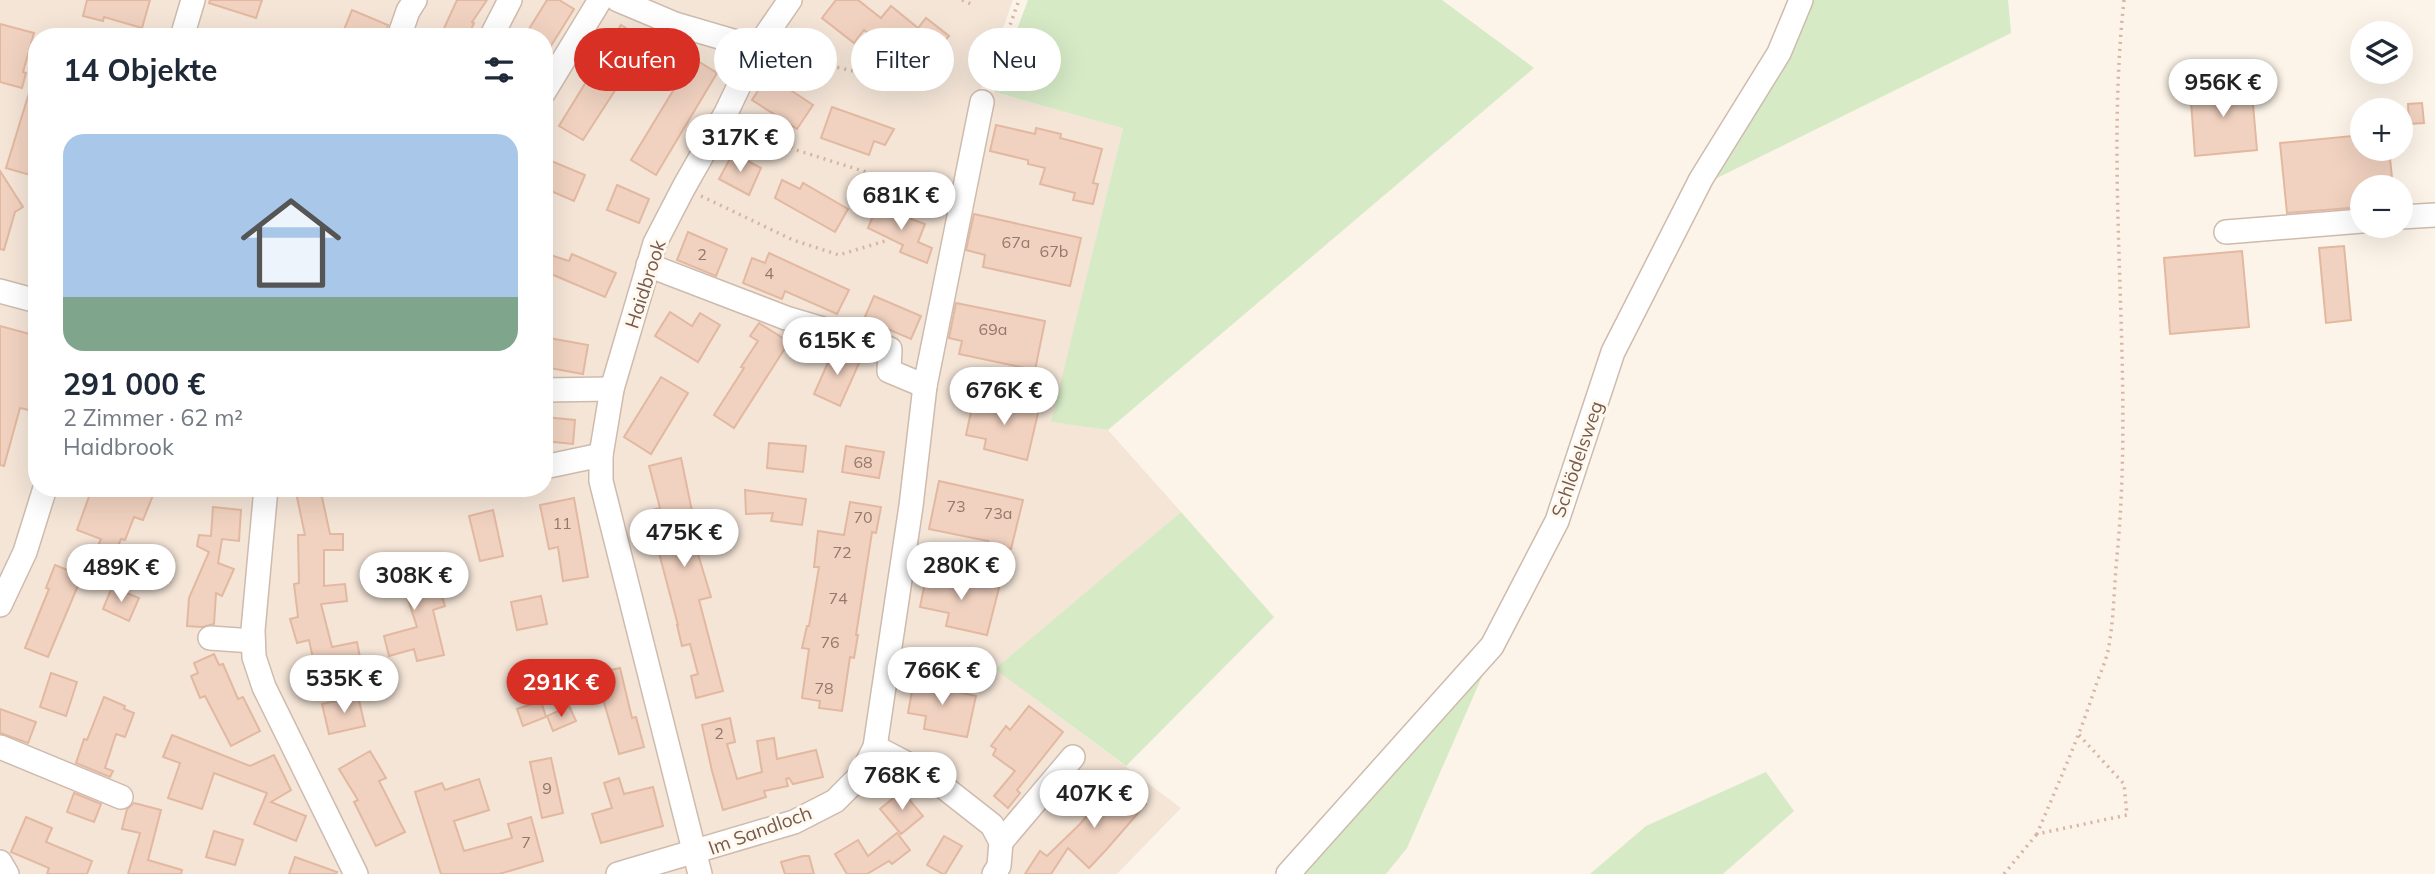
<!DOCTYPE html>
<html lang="de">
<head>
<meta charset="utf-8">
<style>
  :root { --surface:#fff; --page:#f2f2f3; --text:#1f2937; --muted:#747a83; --line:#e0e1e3; --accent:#d93025 }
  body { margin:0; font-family:Mulish,sans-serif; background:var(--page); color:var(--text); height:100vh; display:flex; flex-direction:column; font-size:26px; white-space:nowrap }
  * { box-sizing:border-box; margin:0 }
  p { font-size:23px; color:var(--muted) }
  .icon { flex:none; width:38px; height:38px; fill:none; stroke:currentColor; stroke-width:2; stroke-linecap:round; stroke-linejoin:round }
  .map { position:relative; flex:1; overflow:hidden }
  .drawer { position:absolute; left:28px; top:28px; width:525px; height:469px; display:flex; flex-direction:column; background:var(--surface); border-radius:28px; box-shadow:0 7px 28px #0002 }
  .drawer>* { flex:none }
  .guide { position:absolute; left:574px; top:28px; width:665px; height:63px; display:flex; gap:14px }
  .controls { position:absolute; left:2350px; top:21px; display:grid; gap:14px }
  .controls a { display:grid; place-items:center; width:63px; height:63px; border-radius:50%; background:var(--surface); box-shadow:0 7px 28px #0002; font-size:35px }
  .price { position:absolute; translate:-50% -60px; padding:0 16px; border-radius:24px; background:#fff; color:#222; font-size:23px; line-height:46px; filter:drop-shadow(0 2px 4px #0008) }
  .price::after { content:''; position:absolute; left:50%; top:42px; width:21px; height:16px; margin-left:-10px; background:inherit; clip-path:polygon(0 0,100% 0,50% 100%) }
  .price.on { background:var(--accent); color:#fff }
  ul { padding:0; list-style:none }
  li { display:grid; align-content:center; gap:14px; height:371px; padding:0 35px }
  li+li { border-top:2px solid var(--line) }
  li span { display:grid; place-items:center; height:217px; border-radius:21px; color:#555 }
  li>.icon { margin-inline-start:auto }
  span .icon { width:126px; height:126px; fill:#fffc; stroke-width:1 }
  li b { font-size:30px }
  h2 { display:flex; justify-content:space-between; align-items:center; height:84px; padding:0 35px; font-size:30px }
  .tag { padding:0 24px; border-radius:32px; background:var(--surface); box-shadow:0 7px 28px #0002; font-size:24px; line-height:63px }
  .tag.on { background:var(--accent); color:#fff }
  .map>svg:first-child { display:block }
  .residential { fill:#f4e5d7; fill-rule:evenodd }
  .green { fill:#d6eac6 }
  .water { fill:#bde1e6; stroke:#a3d1d7; stroke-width:2 }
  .building { fill:#f1d2c0; stroke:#e3b8a1; stroke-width:2 }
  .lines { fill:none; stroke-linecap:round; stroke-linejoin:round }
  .minor-casing { stroke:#cebbae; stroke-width:26 }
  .path { stroke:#d6b5a3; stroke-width:3.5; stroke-dasharray:2 5; stroke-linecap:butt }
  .minor { stroke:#fff; stroke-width:23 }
  .labels { text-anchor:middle; stroke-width:6; stroke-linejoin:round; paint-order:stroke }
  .number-label { font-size:16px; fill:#957869 }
  .street-label { font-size:19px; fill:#765a4c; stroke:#fff8ef }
</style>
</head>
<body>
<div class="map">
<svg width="2435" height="874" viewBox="0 0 2435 874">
  <rect width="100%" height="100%" fill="#fcf4e8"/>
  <path class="residential" d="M0,0h1013l-32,89 142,38 -71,295 56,8 73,82 -185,157 185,139 -64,66h-1117zM37,37h507v451h-507z"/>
  <g class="green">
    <path d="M1028,0h414l92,68 -426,362 -57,-8 72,-294 -129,-36z"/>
    <path d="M1807,0h201l3,33 -302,149z"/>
    <path d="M1181,512l93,105 -148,149 -131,-97z"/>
    <path d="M1484,672l-77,176 -21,26h-84z"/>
    <path d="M1766,772l28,39 -71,63h-133l56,-48z"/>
  </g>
  <path class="water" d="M1032,54l11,7 5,7 -6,11 -36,3 14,-21z"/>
  <g class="building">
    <path d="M87,0h63l-8,28 -38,-11 -1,4 -20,-5z"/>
    <path d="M210,0h52l-6,18 -47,-15z"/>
    <path d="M457,0h30l-15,22 2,1 -6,14h-28z"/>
    <path d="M547,0h12l15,9 -30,48v-20h-20z"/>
    <path d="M836,0h22l23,18 10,-12 27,22 8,-10 23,18 -20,24 -28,-22 -10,13 -27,-21 -10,13 -32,-25z"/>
    <path d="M352,10l36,15 -3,12h-44z"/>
    <path d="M0,24l34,9 -11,39 3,1 -4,15 -22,-6z"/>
    <path d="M621,25l26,16 -64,99 -24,-14z"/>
    <path d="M693,58l24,15 -61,102 -25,-15z"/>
    <path d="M768,75l45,30 -16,24 -45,-29z"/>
    <path d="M33,80h4v97l-31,-9z"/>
    <path d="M2251,82l6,68 -62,6 -5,-68z"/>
    <path d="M2422,103l2,20 -15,1 -1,-20z"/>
    <path d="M832,107l62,22 -9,16 -11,-4 -5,14 -48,-17z"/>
    <path d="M996,125l39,9 1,-6 25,6 -1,4 42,11 -9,34 5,1 -5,20 -20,-4 2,-7 -35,-9 5,-16 -17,-4v-4l-38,-9z"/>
    <path d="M2362,135v14h27l4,38h-31v20l-75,6 -7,-70z"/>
    <path d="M733,153l28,15 -12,27 -30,-16z"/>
    <path d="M544,158l41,17 -11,26 -30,-13z"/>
    <path d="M0,171l23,36 -8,5 -11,38 -4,-1z"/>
    <path d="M782,180l18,9 3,-6 45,26 -13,23 -60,-34z"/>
    <path d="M617,185l32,14 -10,24 -32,-13z"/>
    <path d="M877,206l48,18 -7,18 14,6 -5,15 -27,-11 3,-7 -35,-17z"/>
    <path d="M974,214l107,24 -11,48 -87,-19 2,-12 -19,-5z"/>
    <path d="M688,232l39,17 -11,27 -39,-16z"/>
    <path d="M2344,246l7,74 -25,3 -7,-75z"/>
    <path d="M2242,251l7,76 -79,7 -6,-76z"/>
    <path d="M544,253l25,8 3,-7 44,19 -11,24 -61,-26z"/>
    <path d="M769,253l80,37 -12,24 -52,-23 -3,8 -39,-16 9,-25 13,5z"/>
    <path d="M874,296l47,20 -10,23 -47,-20z"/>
    <path d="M956,303l89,18 -10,49 -76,-16 3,-13 -13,-3z"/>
    <path d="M670,312l22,14 8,-13 20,12 -22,37 -43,-26z"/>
    <path d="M759,323l30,19 -55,86 -20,-13 30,-47 -3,-1 17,-26 -8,-5z"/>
    <path d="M0,326l37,10v76l-17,-4 -16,58 -4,-1z"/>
    <path d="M549,338l39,7 -5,29 -39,-7z"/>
    <path d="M834,349l26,12 -20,45 -26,-12z"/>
    <path d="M661,377l27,16 -37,61 -27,-17z"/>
    <path d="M974,398l32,6v-3l33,8 -12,51 -43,-11 2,-10 -20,-4z"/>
    <path d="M544,417l31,3 -2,24 -29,-3z"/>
    <path d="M769,443l37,3 -3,26 -36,-4z"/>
    <path d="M846,446l38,6 -5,26 -37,-6z"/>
    <path d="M681,458l17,82 -4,1 17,56 -12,3 24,91 -27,7 -5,-22 7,-2 -8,-30 -8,2 -5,-21h1l-30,-114 12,-3 -11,-42z"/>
    <path d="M939,481l84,19 -12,49 -23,-5v-3l-59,-12z"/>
    <path d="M92,488h64l-13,32 -9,-3 -9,23 -4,-1 -9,21 -17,-7 6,-14 -24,-9z"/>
    <path d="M295,488h25l10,46h13v16h-19v36l21,-2 2,17 -26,3 11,43 25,-5 5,25 -45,10 -8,-37 -12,3 -7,-24 8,-2 -4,-33 5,-1 -1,-48h7z"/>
    <path d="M745,490l61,9 -4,26 -31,-4 2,-8 -27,1z"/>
    <path d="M574,498l14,79 -25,4 -5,-34 -9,2 -9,-44z"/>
    <path d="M850,502l31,5 -5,26 -4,-1 -16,103h2l-4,23 -4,-1 -8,54 -23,-3 1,-7 -18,-3 7,-49 -7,-1 5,-22h2l10,-59h-5l4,-36 26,4z"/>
    <path d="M213,507l28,3 -2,31 -17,-2 -4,24 16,6 -12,27 -6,-3 -2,31 -12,3 -15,-1 2,-28 20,-46 -12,-6 2,-11 12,1z"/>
    <path d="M493,510l10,46 -23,5 -11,-45z"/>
    <path d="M412,558l7,32 19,-7 7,23 -12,4 11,45 -27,6 -3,-12 -25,7 -5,-20 33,-9 -15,-46 -25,5 -4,-20z"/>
    <path d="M55,565l27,11 -34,81 -23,-9 24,-59 -3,-1z"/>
    <path d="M927,573l72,15 -12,47 -41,-9 3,-13 -29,-6z"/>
    <path d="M112,587l27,11 -10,23 -26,-12z"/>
    <path d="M541,596l6,28 -30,6 -6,-28z"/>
    <path d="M214,654l5,11 4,-1 15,35 5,-2 17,34 -29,15 -26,-50 -5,2 -9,-22 7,-3 -4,-10z"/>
    <path d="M620,668l12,50 4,-1 8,30 -25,7 -16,-55 -9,3 -7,-27z"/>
    <path d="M51,673l26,9 -11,34 -26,-9z"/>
    <path d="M915,675l31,7 -2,7 32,7 -9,41 -43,-8 2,-13 -18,-3z"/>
    <path d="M358,696l7,30 -36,8 -7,-30z"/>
    <path d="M104,697l21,9 -1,3 10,4 -9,24 -9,-3 -11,34 8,3 -3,6 -34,-14 8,-24 3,1z"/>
    <path d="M541,701l5,16 -23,9 -6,-17z"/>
    <path d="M569,706l7,15 -23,10 -6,-15z"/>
    <path d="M1029,706l34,26 -46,58 3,3 -12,15 -14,-12 21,-25 -22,-16 3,-6 -5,-3 15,-20 4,4z"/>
    <path d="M0,709l36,13 -8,21 -28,-10z"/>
    <path d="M730,718l5,24 -8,2 10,35 25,-7 -5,-31 17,-3 3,21 39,-9 7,27 -30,7 -4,-6 -3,1 2,7 -24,5 2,6 -43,13 -11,-39 -10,-46z"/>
    <path d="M172,735l78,31 24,-11 17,35 -20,12 35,14 -10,25 -42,-17 13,-31 -53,-20 -12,36 -34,-11 12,-35 -17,-6z"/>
    <path d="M370,751l16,27 -7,3 26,51 -29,14 -22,-44 4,-2 -19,-31z"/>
    <path d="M551,758l12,55 -21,5 -12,-56z"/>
    <path d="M619,778l5,16 29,-7 10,39 -62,17 -9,-29 20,-6 -8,-25z"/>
    <path d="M479,779l10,31 -35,11 10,30 48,-13 -4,-14 23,-7 12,44 -44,13h-58l-26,-82 27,-9 3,7z"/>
    <path d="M1118,780l28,24 -40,46 -17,18 -21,-20 -17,26h-26l15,-23 7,5 33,-32z"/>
    <path d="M902,791l21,25 -22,18 -21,-25z"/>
    <path d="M74,793l27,11 -7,18 -27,-10z"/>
    <path d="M134,803l27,7 -13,50 34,10 -1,4h-53l12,-41 -18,-4 5,-20z"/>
    <path d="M26,817l26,11 -6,14 46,19 -5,13h-40l2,-6 -38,-16z"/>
    <path d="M214,831l29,9 -8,25 -29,-8z"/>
    <path d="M897,833l13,17 -18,14 -3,-3 -22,13h-20l-12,-20 23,-14 10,16z"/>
    <path d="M944,836l18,10 -17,28h-2l-16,-9z"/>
    <path d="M803,856h6l5,18h-29l-4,-12z"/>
    <path d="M295,857l42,15 -1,2h-47z"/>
  </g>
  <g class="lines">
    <defs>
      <g id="minor">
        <path d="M618,0l57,24 82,24"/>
        <path d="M182,37l11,-37"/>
        <path d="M399,37l9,-26 7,-11"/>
        <path d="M491,37l19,-37"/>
        <path d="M544,92l56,-92"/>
        <path d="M2401,217l34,-2"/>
        <path d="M2226,232l136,-11"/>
        <path d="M648,265l138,53 104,31 -1,22 36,15"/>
        <path d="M0,291l37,10"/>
        <path d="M544,390l68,-1"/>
        <path d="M544,467l57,-12"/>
        <path d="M266,488l-13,142 1,27 10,30 92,187"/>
        <path d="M0,605l25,-53 20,-64"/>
        <path d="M210,638l43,3"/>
        <path d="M0,747l121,50"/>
        <path d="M875,747l52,27 65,51 9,17 -2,24 -5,8"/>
        <path d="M1001,842l72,-85"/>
        <path d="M0,862l7,12"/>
        <path d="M618,874l176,-52 41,-21 26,-26 14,-28 36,-241 14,-120 57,-284"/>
        <path d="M700,874l-99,-393v-26l11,-66 43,-146 29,-56 42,-74 31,-65 33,-48"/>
        <path d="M1288,874l204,-228 65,-125 56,-169 88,-173 78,-126 22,-53"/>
      </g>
    </defs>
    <use href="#minor" class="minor-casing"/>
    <g class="path">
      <path d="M962,0l9,4"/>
      <path d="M776,53l154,36"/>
      <path d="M989,84l30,-84"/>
      <path d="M741,121l55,29 83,26"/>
      <path d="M701,196l92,44 46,15 46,-14"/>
      <path d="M2079,735l45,49 3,31 -90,19c20,-48 41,-94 57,-143 4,-13 11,-27 14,-40 6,-31 6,-64 9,-95 18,-185 -13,-371 7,-556"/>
      <path d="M2004,874l33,-40"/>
    </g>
    <use href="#minor" class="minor"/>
  </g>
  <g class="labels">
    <g class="number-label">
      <text x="1016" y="248">67a</text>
      <text x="1054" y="257">67b</text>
      <text x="702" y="260">2</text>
      <text x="769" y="279">4</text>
      <text x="993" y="335">69a</text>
      <text x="863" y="468">68</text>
      <text x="956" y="512">73</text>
      <text x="998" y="519">73a</text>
      <text x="863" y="523">70</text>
      <text x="562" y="529">11</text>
      <text x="842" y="558">72</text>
      <text x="838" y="604">74</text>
      <text x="830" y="648">76</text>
      <text x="824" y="694">78</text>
      <text x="719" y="739">2</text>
      <text x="547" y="794">9</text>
      <text x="526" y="848">7</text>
    </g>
    <g class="street-label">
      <text transform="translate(645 284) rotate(-72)" y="7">Haidbrook</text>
      <text transform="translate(1577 459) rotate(-71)" y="7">Schlödelsweg</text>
      <text transform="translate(760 830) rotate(-20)" y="7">Im Sandloch</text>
    </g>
  </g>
</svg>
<div class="controls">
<a><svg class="icon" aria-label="layers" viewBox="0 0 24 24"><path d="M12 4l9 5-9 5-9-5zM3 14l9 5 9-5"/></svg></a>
<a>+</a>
<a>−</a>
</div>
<b class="price" style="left:2223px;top:119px">956K €</b>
<b class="price" style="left:740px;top:174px">317K €</b>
<b class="price" style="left:901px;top:232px">681K €</b>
<b class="price" style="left:837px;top:377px">615K €</b>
<b class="price" style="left:1004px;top:427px">676K €</b>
<b class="price" style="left:684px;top:569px">475K €</b>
<b class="price" style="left:961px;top:602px">280K €</b>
<b class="price" style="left:121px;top:604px">489K €</b>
<b class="price" style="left:414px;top:612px">308K €</b>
<b class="price" style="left:942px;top:707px">766K €</b>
<b class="price" style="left:344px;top:715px">535K €</b>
<b class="price on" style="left:561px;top:719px">291K €</b>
<b class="price" style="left:902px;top:812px">768K €</b>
<b class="price" style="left:1094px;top:830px">407K €</b>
<div class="guide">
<a class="tag on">Kaufen</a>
<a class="tag">Mieten</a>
<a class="tag">Filter</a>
<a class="tag">Neu</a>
</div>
<section class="drawer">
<h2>14 Objekte<svg class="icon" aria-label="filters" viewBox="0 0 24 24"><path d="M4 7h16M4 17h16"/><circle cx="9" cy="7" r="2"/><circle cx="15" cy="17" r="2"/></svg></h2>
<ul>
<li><span style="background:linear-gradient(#a9c7e8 75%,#7fa58c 0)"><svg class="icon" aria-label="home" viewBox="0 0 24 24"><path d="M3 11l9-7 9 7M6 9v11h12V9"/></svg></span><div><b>291 000 €</b><p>2 Zimmer · 62 m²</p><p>Haidbrook</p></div></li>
</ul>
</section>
</div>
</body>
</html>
